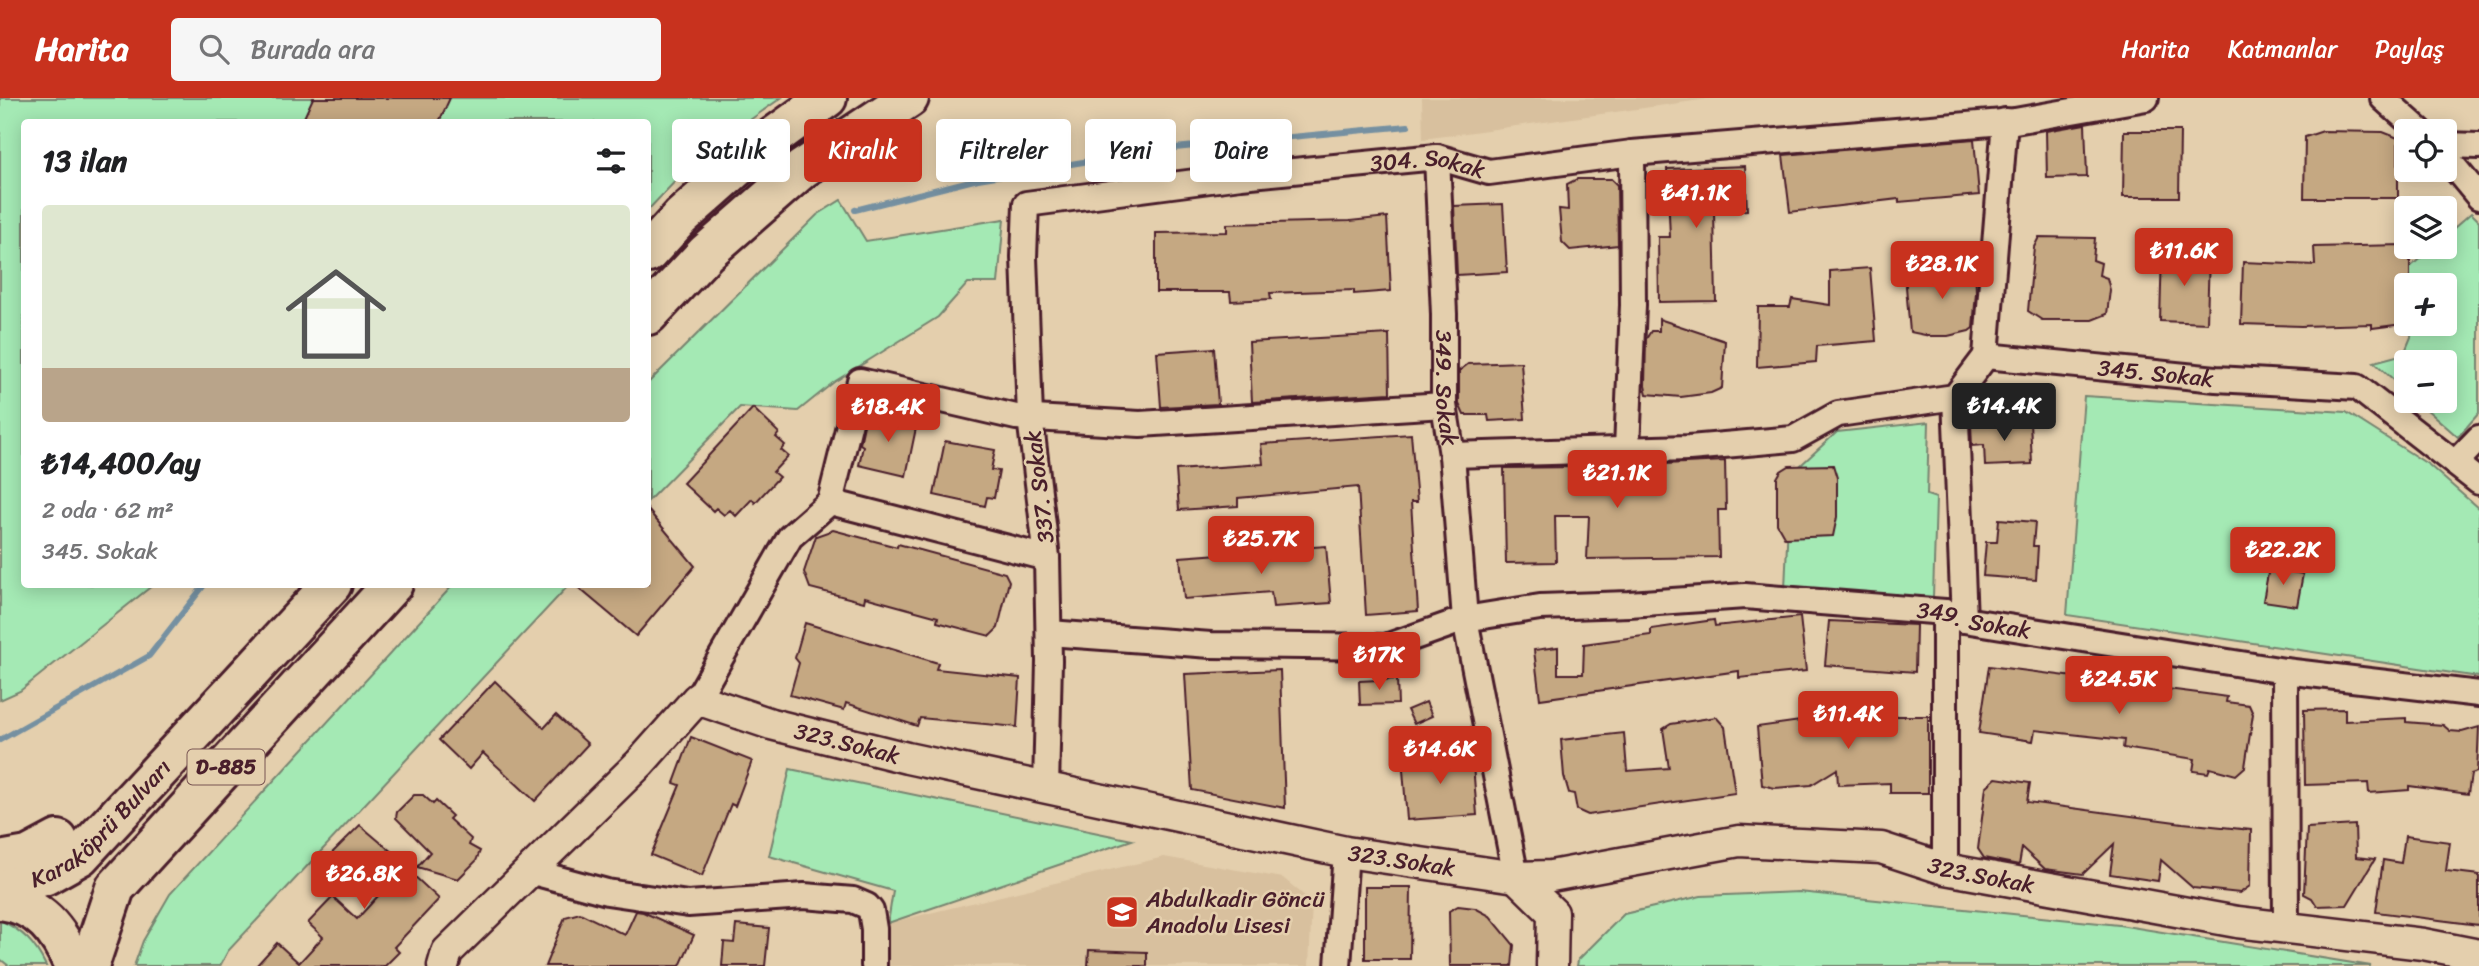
<!DOCTYPE html>
<html lang="tr">
<head>
<meta charset="utf-8">
<style>
  :root { --surface:#fff; --page:#f6f6f6; --text:#202124; --muted:#757577; --line:#e0e0e0; --accent:#c8321e }
  body { margin:0; font-family:Sriracha,sans-serif; background:var(--page); color:var(--text); height:100vh; display:flex; flex-direction:column; font-size:26px; white-space:nowrap }
  * { box-sizing:border-box; margin:0 }
  p { font-size:23px; color:var(--muted) }
  .icon { flex:none; width:38px; height:38px; fill:none; stroke:currentColor; stroke-width:2; stroke-linecap:round; stroke-linejoin:round }
  .map { position:relative; flex:1; overflow:hidden }
  .sheet { position:absolute; left:21px; top:21px; width:630px; height:469px; display:flex; flex-direction:column; background:var(--surface); border-radius:7px; box-shadow:0 4px 18px #0003 }
  .sheet>* { flex:none }
  .banner { position:absolute; left:672px; top:21px; width:665px; height:63px; display:flex; gap:14px }
  .controls { position:absolute; left:2394px; top:21px; display:grid; gap:14px }
  .controls a { display:grid; place-items:center; width:63px; height:63px; border-radius:7px; background:var(--surface); box-shadow:0 4px 18px #0003; font-size:35px }
  .price { position:absolute; translate:-50% -60px; padding:0 16px; border-radius:7px; background:var(--accent); color:#fff; font-size:23px; line-height:46px; filter:drop-shadow(0 2px 4px #0008) }
  .price::after { content:''; position:absolute; left:50%; top:42px; width:21px; height:16px; margin-left:-10px; background:inherit; clip-path:polygon(0 0,100% 0,50% 100%) }
  .price.on { background:#222; color:#fff }
  ul { padding:0; list-style:none }
  li { display:grid; align-content:center; gap:14px; height:371px; padding:0 21px }
  li+li { border-top:2px solid var(--line) }
  li span { display:grid; place-items:center; height:217px; border-radius:7px; color:#555 }
  li>.icon { margin-inline-start:auto }
  span .icon { width:126px; height:126px; fill:#fffc; stroke-width:1 }
  li b { font-size:30px }
  h2 { display:flex; justify-content:space-between; align-items:center; height:84px; padding:0 21px; font-size:30px }
  .pill { padding:0 24px; border-radius:7px; background:var(--surface); box-shadow:0 4px 18px #0003; font-size:24px; line-height:63px }
  .pill.on { background:var(--accent); color:#fff }
  header { display:flex; align-items:center; gap:42px; box-sizing:border-box; height:98px; padding:0 35px; background:var(--accent); color:#fff }
  header strong { font-size:33px }
  nav { display:flex; gap:38px; margin-inline-start:auto; font-size:24px }
  .search { width:490px; height:63px; background:var(--page); display:flex; align-items:center; gap:18px; box-sizing:border-box; padding:0 24px; border-radius:7px; color:var(--muted); font-size:26px }
  .map>svg:first-child { display:block }
  .built { fill:#d8c09e }
  .green { fill:#a4e9b4; stroke:#778470; stroke-width:2 }
  .lines { fill:none; stroke-linecap:round; stroke-linejoin:round }
  .stream { stroke:#7490a1; stroke-width:6 }
  .building { fill:#c5a882; stroke:#4a1f2b; stroke-width:2 }
  .minor-casing { stroke:#4a1f2b; stroke-width:30 }
  .tertiary-casing { stroke:#4a1f2b; stroke-width:35 }
  .trunk-casing { stroke:#4a1f2b; stroke-width:44 }
  .minor { stroke:#e4cfad; stroke-width:24 }
  .tertiary { stroke:#e4cfad; stroke-width:30 }
  .trunk { stroke:#e4cfad; stroke-width:38 }
  .labels { text-anchor:middle; stroke-width:5; stroke-linejoin:round; paint-order:stroke }
  .shield { fill:#e4cfad; stroke:#785452; stroke-width:2 }
  .shield-label { font-size:21px; font-weight:bold; fill:#4a1f2b }
  .street-label { font-size:23px; fill:#4a1f2b; stroke:#e4cfad }
  .poi-label { font-size:23px; fill:#4a1f2b; stroke:#e4cfad; text-anchor:start }
</style>
</head>
<body>
<header>
<strong>Harita</strong>
<div class="search"><svg class="icon" aria-label="search" viewBox="0 0 24 24"><circle cx="10" cy="10" r="6"/><path d="M15 15l6 6"/></svg>Burada ara</div>
<nav><a>Harita</a><a>Katmanlar</a><a>Paylaş</a></nav>
</header>
<div class="map">
<svg width="2479" height="868" viewBox="0 0 2479 868">
  <rect width="100%" height="100%" fill="#e4cfad"/>
  <filter id="ink" filterUnits="userSpaceOnUse"><feTurbulence type="fractalNoise" baseFrequency=".0143" numOctaves="2"/><feDisplacementMap in="SourceGraphic" scale="14" xChannelSelector="R" yChannelSelector="G"/><feConvolveMatrix kernelMatrix="1 2 1 2 8 2 1 2 1" color-interpolation-filters="sRGB"/></filter>
  <g filter="url(#ink)">
    <g class="built">
      <path d="M1422,0h293l-292,41z"/>
      <path d="M1164,759l119,21 29,24 -3,64h-428l-1,-26 8,-17z"/>
    </g>
    <g class="green">
      <path d="M0,0h781l-82,58 -51,54v-88h-624v462l129,1 -133,106 -20,9z"/>
      <path d="M841,102l25,41 138,-22 -6,64h-30l-30,34 -104,65 -36,29 -58,-4 -92,94v-118l169,-168z"/>
      <path d="M2471,115l8,8v192l-21,24 -41,-36h28v-39h-39v29l-32,-29 30,-8 7,-17 1,-13h33v-39h-33l-4,-16 25,-22h12v-11z"/>
      <path d="M2084,298l262,16 83,53 50,44v168l-412,-62z"/>
      <path d="M1929,324l-2,73 9,3 -3,99 -148,-8 5,-114 47,-43z"/>
      <path d="M453,487h116l-341,366 -8,15h-86l9,-25 27,-47z"/>
      <path d="M790,671l342,71 -244,83 5,-32 -124,-35z"/>
      <path d="M1799,794l320,33 252,41h-794l1,-6 46,-46 77,-18z"/>
      <path d="M0,822c23,11 35,23 46,46h-37l-9,-7z"/>
    </g>
    <g class="lines">
      <g class="stream">
        <path d="M855,112l123,-31 186,-30 244,-23"/>
        <path d="M0,642l149,-84 56,-72"/>
      </g>
    </g>
    <g class="building">
      <path d="M313,0h137l-11,24h-137z"/>
      <path d="M2085,26l2,53 -40,1 -1,-47z"/>
      <path d="M2124,33h56l-1,66h-56z"/>
      <path d="M2323,33l60,1 15,6v60h-94l1,-61z"/>
      <path d="M1974,41l5,56 -80,7v-3l-109,13 -7,-57z"/>
      <path d="M1745,68l2,44 -33,2 2,89 -57,1 -1,-65h12l-3,-68z"/>
      <path d="M1577,81h34l6,6 1,60 -48,5 -8,-8 -3,-33 9,1 -1,-26z"/>
      <path d="M1503,106l4,68 -50,3 -3,-69z"/>
      <path d="M1387,119l4,74 -37,3v-4l-84,3 1,6 -40,2 -1,-9h-74v-59l71,-1v-8l123,-3z"/>
      <path d="M2039,139l56,1 -2,22 8,3 -2,12 8,3 3,12 -3,24 -15,6h-50l-14,-9 6,-64z"/>
      <path d="M2402,147l8,11v29h-4v33l-3,6 -31,4v-4l-71,2 -60,-2 2,-62 72,3 -1,-18z"/>
      <path d="M2162,154l47,2 -2,69 -47,-2z"/>
      <path d="M1975,167l1,27 -3,36 -4,3 -21,5h-18l-20,-4 -5,-57z"/>
      <path d="M1870,170l6,73 -59,5 -1,16 -59,5 1,-60h32l2,-8 38,6v-34z"/>
      <path d="M1659,221l66,22 -3,47 -11,5 -30,4 -34,-3 -2,-8 1,-47 5,-8h8z"/>
      <path d="M1389,236l1,59 -138,9 -3,-60z"/>
      <path d="M1214,250l4,56 -57,3 -4,-55z"/>
      <path d="M1521,264l4,57 -36,2 -1,-6h-24l-5,-11v-33l9,-7z"/>
      <path d="M753,310l26,25 -3,4 9,8 -4,5 7,6 -15,16 6,5 -24,26 -3,-4 -16,17 -6,-6 -6,5 -8,-7 -3,3 -30,-28z"/>
      <path d="M878,317l39,8 -11,53 -47,-11 4,-19 -3,-2 4,-19z"/>
      <path d="M2030,323l2,43 -47,2 -1,-21 -12,1 -1,-22z"/>
      <path d="M1411,336l6,68h-6l7,109 -52,4 -8,-128 -120,11v8l-59,4 -3,-40 87,-6 -2,-20z"/>
      <path d="M945,343l50,9 -4,20 8,1 -5,27 -7,-1 -2,9 -51,-11z"/>
      <path d="M1725,363l1,49h-8l1,47 -132,2 2,-43h-34l1,46 -50,1 -2,-95 161,-2v-2z"/>
      <path d="M1833,367l4,13v39l-4,19 -48,2 -8,-14v-46l4,-7 8,-5z"/>
      <path d="M648,412l47,56 -59,70 -62,-52h74z"/>
      <path d="M1999,421l36,3 -2,24h5l-2,34 -53,-4 3,-34h11z"/>
      <path d="M833,432l64,17 1,-3 107,29 4,8 -11,47 -8,8 -53,-14 1,-5 -73,-20 -1,5 -54,-14 -6,-16 12,-36z"/>
      <path d="M1326,448l5,57 -58,4 -2,-15 -87,7 -4,-42z"/>
      <path d="M2269,470l34,6 -6,32 -34,-5z"/>
      <path d="M1800,519l6,54 -67,7v-7l-199,28 -6,-49 24,-3v27h25l1,-30 67,-9v-6l63,-9 1,6z"/>
      <path d="M1829,523l87,4 -1,47 -90,-7z"/>
      <path d="M805,525l133,40 -2,6 84,9 -3,49 -97,-9 -3,8 -71,-23 -2,7 -54,-15 9,-32 -4,-5z"/>
      <path d="M1989,568l217,28 21,3 -1,5 23,3 4,9 -8,53 -9,8 -26,-7 -2,5 -15,-2 2,-12 -72,-11 1,-8 -89,-10 -2,11 -54,-8z"/>
      <path d="M1280,572l5,138 -93,-18 -7,-116z"/>
      <path d="M1397,581l1,25 -38,1 -1,-24z"/>
      <path d="M495,583l49,47 12,-13 32,29 -53,57 -52,-48 -14,16 -30,-29z"/>
      <path d="M1426,604l6,14 -18,8 -7,-14z"/>
      <path d="M1872,609l1,9h55v77h-38v-10l-52,2 -1,-16 -26,16 -36,3 -13,-3 -5,-58 79,-11 -1,-8z"/>
      <path d="M2345,611v12l61,-3v4l37,3 7,6 12,1 17,-5 -2,45 -6,2 -3,20 -59,-8v4l-40,3 -1,-10 -63,2 -1,-75z"/>
      <path d="M1716,619l9,10 10,66 -147,22 -11,-5 -3,-16 -5,-1 -5,-17 -3,-36 63,-7 3,38 42,-3 -6,-39 8,-5z"/>
      <path d="M691,639l61,24 -17,45 -4,-2 -29,72 -51,-21 29,-70 -6,-2z"/>
      <path d="M1472,654l5,63 -70,5 -5,-63z"/>
      <path d="M1996,680l34,5 -3,19 156,21 68,7 -1,56 -10,7 -47,-5 -32,-28 -3,21 -48,-7 4,-30 -31,30 -38,-5 -23,-21 -3,17 -35,-7 -6,-9 8,-62z"/>
      <path d="M414,697h9l10,9 3,-3 16,15 -3,3 22,20 -2,6 11,6 -4,10 -18,18 -41,-12 13,-15 -34,-34 1,-6z"/>
      <path d="M360,727l46,39 -13,-3 16,15 2,-3 28,26 -45,48 5,5 -14,14h-129l21,-23 22,20 24,-26 -15,-14 25,-26 24,22 21,-23 -20,-20 -5,2 -23,-23z"/>
      <path d="M2355,727l1,32 19,2 -28,46 -30,1 -5,-8 -8,-4 3,-66z"/>
      <path d="M2405,738l45,6 -4,29 33,4v50l-103,-13 7,-52 18,3z"/>
      <path d="M1365,789h46l-1,72h-45z"/>
      <path d="M1458,808l17,2 15,8 24,29 -2,21h-62l-1,-55z"/>
      <path d="M636,813l7,1 51,23 -14,31h-135l20,-49 15,-4 45,22z"/>
      <path d="M736,827l33,3 -4,38h-43l2,-24 10,1z"/>
      <path d="M1089,852l58,2v14h-59z"/>
    </g>
    <g class="lines">
      <defs>
        <g id="minor">
          <path d="M2383,0l37,33"/>
          <path d="M2445,47l34,1"/>
          <path d="M2445,58l34,41"/>
          <path id="s1" d="M1437,59l7,157v91l8,50 13,164 51,258"/>
          <path d="M1986,258l19,-235"/>
          <path d="M1955,299l9,223"/>
          <path d="M1627,351l6,-144 -1,-152"/>
          <path id="s2" d="M1452,357l237,-7 104,-9 45,-25 117,-17 31,-41 230,23 141,8 122,95"/>
          <path d="M2455,365l24,-25"/>
          <path d="M830,404l217,56"/>
          <path d="M1945,514v257"/>
          <path id="s3" d="M1049,535l162,12 175,2 79,-28 75,-12 89,-3 116,-8 200,16 19,8 321,51 194,23"/>
          <path d="M2285,573l1,258"/>
          <path d="M697,601l93,-162 40,-35 30,-121 156,36 124,7 304,-19"/>
          <path id="s4" d="M1046,690l3,-127 -2,-103 -17,-141 -6,-160 2,-53 215,-28 196,-19 52,15 143,-19 383,-32 131,-23"/>
          <path d="M529,773l78,21 81,12 116,-8 49,4 14,6 4,5 3,18v37"/>
          <path d="M1338,868l8,-114"/>
        </g>
        <g id="tertiary">
          <path d="M1516,779l37,36 -1,53"/>
          <path id="s5" d="M443,868l4,-14 193,-189 57,-64 74,25 136,34 439,94 170,25 35,-1 188,-35 142,7 64,21 292,53 186,22 56,11"/>
        </g>
        <g id="trunk">
          <path d="M648,155l33,-36 80,-71 66,-48"/>
          <path d="M648,217l58,-62 96,-84 107,-71"/>
          <path d="M0,763l28,-5 30,-16"/>
          <path id="s6" d="M0,793l46,-16 34,-19 252,-272"/>
          <path d="M0,802c40,5 59,31 74,66"/>
          <path d="M89,868l26,-78 278,-304"/>
        </g>
      </defs>
      <use href="#minor" class="minor-casing"/>
      <use href="#tertiary" class="tertiary-casing"/>
      <use href="#trunk" class="trunk-casing"/>
      <use href="#minor" class="minor"/>
      <use href="#tertiary" class="tertiary"/>
      <use href="#trunk" class="trunk"/>
    </g>
  </g>
  <defs>
    <symbol id="school-square" viewBox="-11 -11 22 22"><rect x="-9" y="-9" width="18" height="18" rx="4" fill="#c8321e" stroke="#e4cfad"/><path d="M0-5L7-2L0 1L-7-2ZM-4 1L0 2.5L4 1V4Q0 6-4 4Z" fill="#fff"/></symbol>
  </defs>
  <g fill-rule="evenodd">
    <use href="#school-square" x="1103" y="795" width="38" height="38"/>
  </g>
  <g class="labels">
    <rect class="shield" x="187.5" y="651.5" width="77" height="35" rx="5"/>
    <g class="shield-label">
      <text x="226" y="676">D-885</text>
    </g>
    <g class="street-label">
      <text dy="8" stroke="none"><textPath href="#s4" startOffset="990">304. Sokak</textPath></text>
      <text dy="8" stroke="none"><textPath href="#s2" startOffset="733">345. Sokak</textPath></text>
      <text dy="8" stroke="none"><textPath href="#s1" startOffset="231">349. Sokak</textPath></text>
      <text transform="translate(1039 389) rotate(-97)" y="8">337. Sokak</text>
      <text dy="8" stroke="none"><textPath href="#s3" startOffset="933">349. Sokak</textPath></text>
      <text dy="8" stroke="none"><textPath href="#s5" startOffset="527">323.Sokak</textPath></text>
      <text dy="8" stroke="none"><textPath href="#s6" startOffset="124">Karaköprü Bulvarı</textPath></text>
      <text dy="8" stroke="none"><textPath href="#s5" startOffset="1094">323.Sokak</textPath></text>
      <text dy="8" stroke="none"><textPath href="#s5" startOffset="1682">323.Sokak</textPath></text>
    </g>
    <g class="poi-label">
      <text x="1146" y="809">Abdulkadir Göncü<tspan x="1146" dy="26">Anadolu Lisesi</tspan></text>
    </g>
  </g>
</svg>
<div class="controls">
<a><svg class="icon" aria-label="locate" viewBox="0 0 24 24"><circle cx="12" cy="12" r="6"/><path d="M12 2v4M12 18v4M2 12h4M18 12h4"/></svg></a>
<a><svg class="icon" aria-label="layers" viewBox="0 0 24 24"><path d="M12 4l9 5-9 5-9-5zM3 14l9 5 9-5"/></svg></a>
<a>+</a>
<a>−</a>
</div>
<b class="price" style="left:1696px;top:132px">₺41.1K</b>
<b class="price" style="left:2184px;top:190px">₺11.6K</b>
<b class="price" style="left:1942px;top:203px">₺28.1K</b>
<b class="price on" style="left:2004px;top:345px">₺14.4K</b>
<b class="price" style="left:888px;top:346px">₺18.4K</b>
<b class="price" style="left:1617px;top:412px">₺21.1K</b>
<b class="price" style="left:1261px;top:478px">₺25.7K</b>
<b class="price" style="left:2283px;top:489px">₺22.2K</b>
<b class="price" style="left:1379px;top:594px">₺17K</b>
<b class="price" style="left:2119px;top:618px">₺24.5K</b>
<b class="price" style="left:1848px;top:653px">₺11.4K</b>
<b class="price" style="left:1440px;top:688px">₺14.6K</b>
<b class="price" style="left:364px;top:813px">₺26.8K</b>
<div class="banner">
<a class="pill">Satılık</a>
<a class="pill on">Kiralık</a>
<a class="pill">Filtreler</a>
<a class="pill">Yeni</a>
<a class="pill">Daire</a>
</div>
<section class="sheet">
<h2>13 ilan<svg class="icon" aria-label="filters" viewBox="0 0 24 24"><path d="M4 7h16M4 17h16"/><circle cx="9" cy="7" r="2"/><circle cx="15" cy="17" r="2"/></svg></h2>
<ul>
<li><span style="background:linear-gradient(#dfe7d0 75%,#b9a48a 0)"><svg class="icon" aria-label="home" viewBox="0 0 24 24"><path d="M3 11l9-7 9 7M6 9v11h12V9"/></svg></span><div><b>₺14,400/ay</b><p>2 oda · 62 m²</p><p>345. Sokak</p></div></li>
</ul>
</section>
</div>
</body>
</html>
